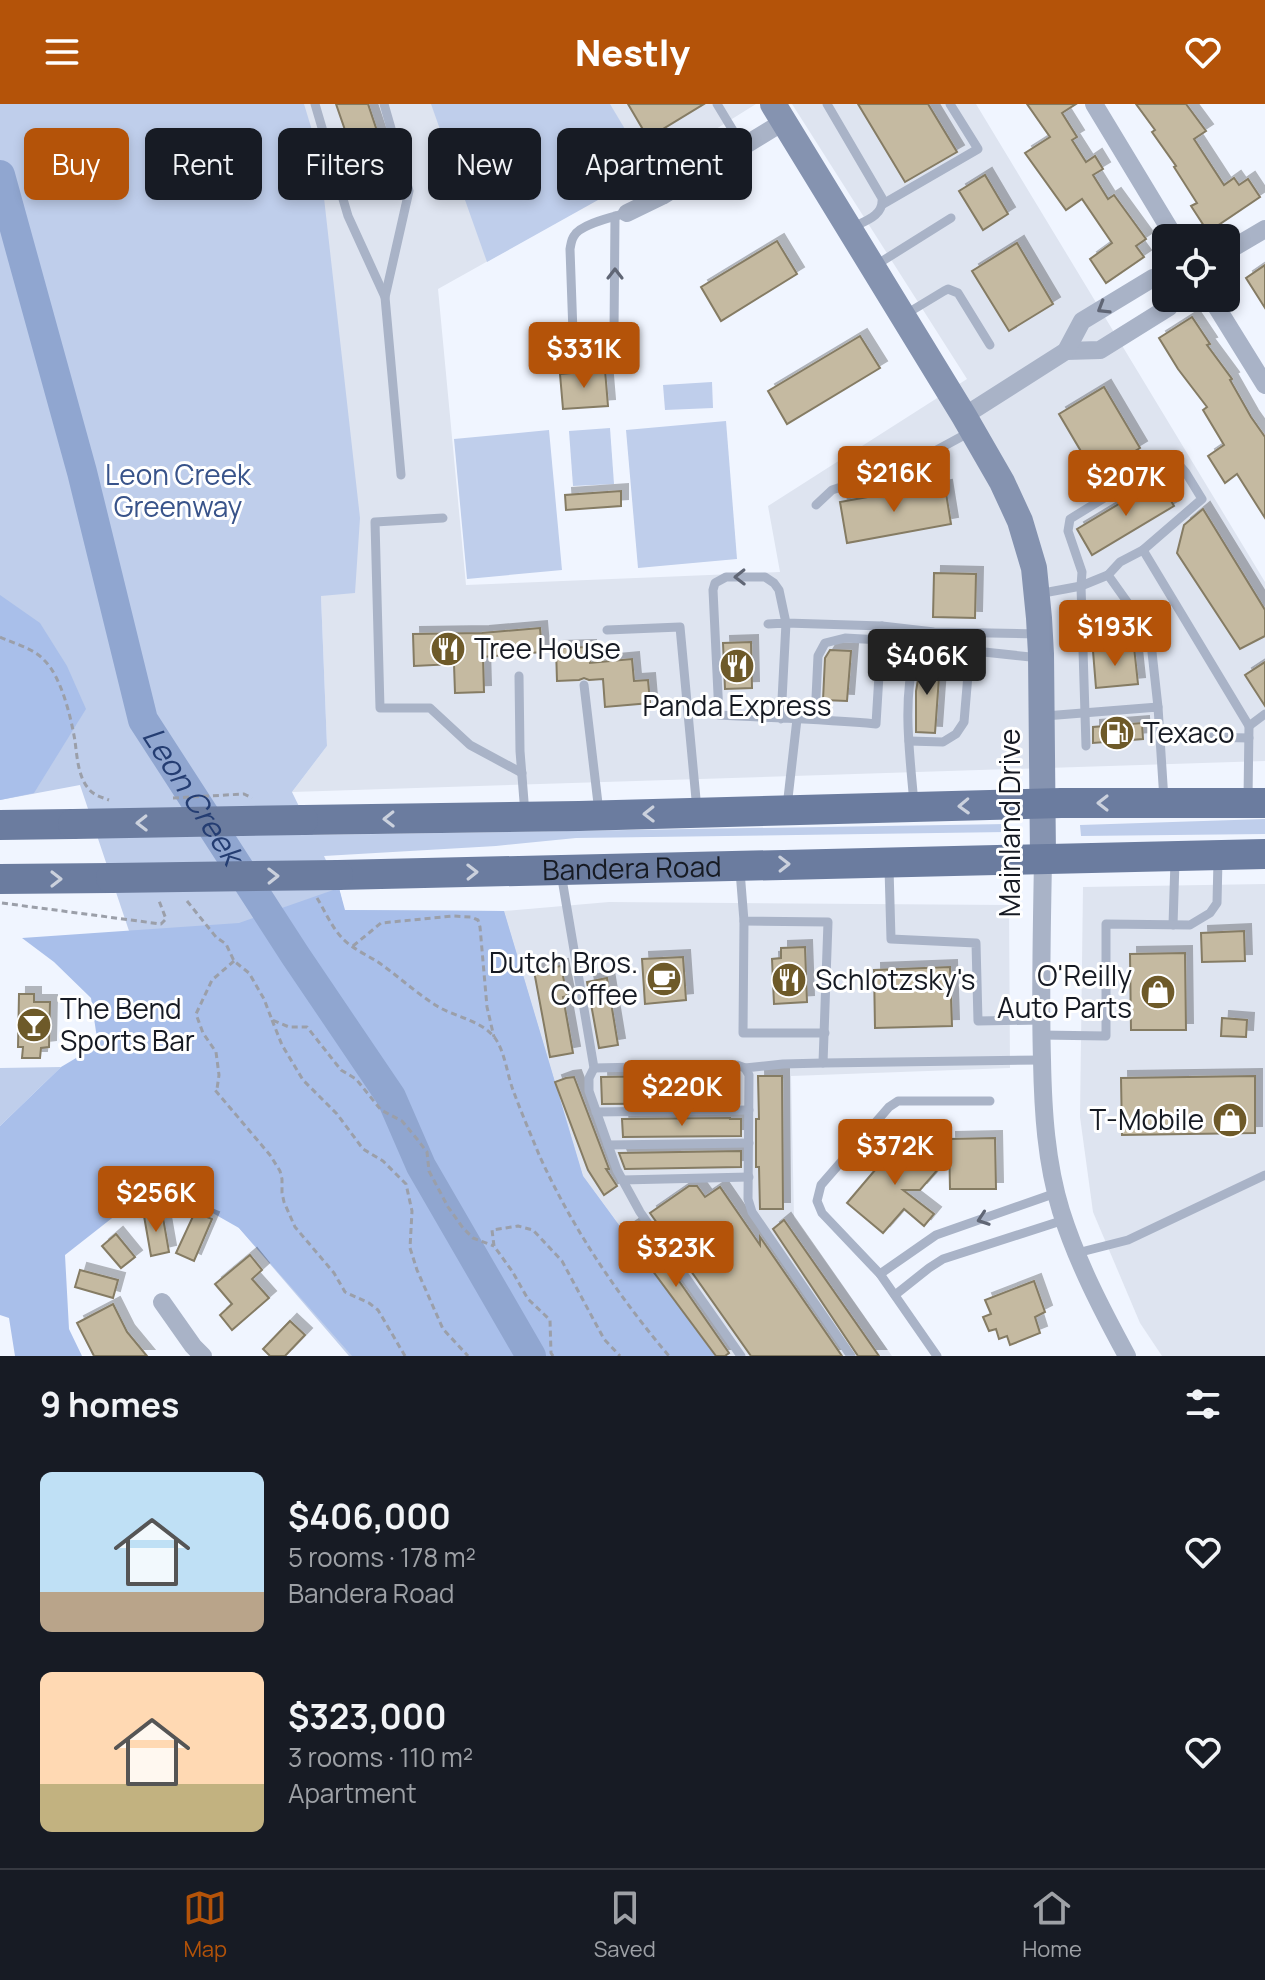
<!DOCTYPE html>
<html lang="en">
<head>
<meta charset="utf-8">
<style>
  :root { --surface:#171b24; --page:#20242c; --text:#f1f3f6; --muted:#9ea1a6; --line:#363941; --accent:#b45309 }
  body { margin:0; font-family:Manrope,sans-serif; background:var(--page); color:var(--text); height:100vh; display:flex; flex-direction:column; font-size:30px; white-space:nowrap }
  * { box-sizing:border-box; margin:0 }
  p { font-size:26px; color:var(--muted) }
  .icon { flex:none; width:44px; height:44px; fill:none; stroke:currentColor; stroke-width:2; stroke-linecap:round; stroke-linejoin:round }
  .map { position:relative; height:1252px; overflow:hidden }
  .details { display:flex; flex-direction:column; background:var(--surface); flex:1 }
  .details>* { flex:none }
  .top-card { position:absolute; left:24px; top:24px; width:800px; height:72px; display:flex; gap:16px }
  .tools { position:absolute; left:1152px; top:120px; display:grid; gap:16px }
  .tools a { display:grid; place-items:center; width:88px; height:88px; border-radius:12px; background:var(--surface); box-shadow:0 4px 12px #0003; font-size:40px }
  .price { position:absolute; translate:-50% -68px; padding:0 18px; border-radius:8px; background:var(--accent); color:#fff; font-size:26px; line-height:52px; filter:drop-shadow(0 2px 4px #0008) }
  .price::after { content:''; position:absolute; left:50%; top:48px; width:24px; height:18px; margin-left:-12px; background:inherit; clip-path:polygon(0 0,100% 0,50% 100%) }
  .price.current { background:#222; color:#fff }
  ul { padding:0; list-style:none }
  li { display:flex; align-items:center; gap:24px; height:200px; padding:0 40px }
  li span { display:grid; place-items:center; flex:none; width:224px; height:160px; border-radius:12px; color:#555 }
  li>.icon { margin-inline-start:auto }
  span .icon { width:96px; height:96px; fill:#fffc; stroke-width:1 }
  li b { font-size:34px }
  h2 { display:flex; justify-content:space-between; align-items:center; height:96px; padding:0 40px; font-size:34px }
  .chip { padding:0 28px; border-radius:12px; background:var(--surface); box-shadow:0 4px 12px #0003; font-size:28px; line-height:72px }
  .chip.current { background:var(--accent); color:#fff }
  header { display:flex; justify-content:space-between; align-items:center; height:104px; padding:0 40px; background:var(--accent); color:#fff; font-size:36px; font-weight:800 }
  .tab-bar { display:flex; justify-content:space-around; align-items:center; height:112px; border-top:2px solid var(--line); background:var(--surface); font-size:22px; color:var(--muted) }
  .tab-bar a { display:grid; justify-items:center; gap:4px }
  .tab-bar .current { color:var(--accent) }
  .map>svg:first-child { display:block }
  .built { fill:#dee4f0 }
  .green { fill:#bfceeb }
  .forest { fill:#a9bfea }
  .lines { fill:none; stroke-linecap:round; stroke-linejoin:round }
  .river { stroke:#90a6d0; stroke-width:30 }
  .building { fill:#c5baa1; stroke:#857b64; stroke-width:2; filter:url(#shadow) }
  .path { stroke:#9b9fa9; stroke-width:3; stroke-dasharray:6 4; stroke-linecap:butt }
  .lane { stroke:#a9b3c7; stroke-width:9 }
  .street { stroke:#a9b3c7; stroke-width:18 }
  .secondary { stroke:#8593b0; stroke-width:26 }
  .primary { stroke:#6b7c9f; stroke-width:30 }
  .primary-bridge { stroke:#6b7c9f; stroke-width:30 }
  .oneway { stroke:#606675 }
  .oneway2 { stroke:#cbd1dd }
  .labels { text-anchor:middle; stroke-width:6; stroke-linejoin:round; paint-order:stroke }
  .park-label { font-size:28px; fill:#38538a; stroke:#fff }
  .poi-label { font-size:28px; fill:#161a23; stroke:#fff; text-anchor:start }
  .street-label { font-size:28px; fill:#161a23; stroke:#fff }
  .water-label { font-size:30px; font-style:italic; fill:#243d72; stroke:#fff }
</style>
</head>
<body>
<header><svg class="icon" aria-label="menu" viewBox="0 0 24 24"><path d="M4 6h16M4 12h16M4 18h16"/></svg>Nestly<svg class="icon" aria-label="heart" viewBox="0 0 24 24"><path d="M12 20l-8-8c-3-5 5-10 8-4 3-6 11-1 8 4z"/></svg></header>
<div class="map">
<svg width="1265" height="1252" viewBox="0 0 1265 1252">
  <defs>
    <filter id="shadow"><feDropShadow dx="7" dy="-7" stdDeviation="0" flood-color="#0004"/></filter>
  </defs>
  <rect width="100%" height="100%" fill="#f0f5ff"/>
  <g class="built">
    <path d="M281,0h475l-109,68 -209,117 28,296 314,-13 -12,-66 199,-127 -175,-275h184l289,478v179l-973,31 35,-46 -6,-150z"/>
    <path d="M1265,780v472h-103l-22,-33 -47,-111 -13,-95 3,-230z"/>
    <path d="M609,798l400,3 1,163 -219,8 3,141 98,139h-177l-132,-180 -79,-265z"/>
  </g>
  <g class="green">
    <path d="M0,0h304l7,23 11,53 38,338 -5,75 -34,3 6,150 -35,46 21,43 694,-11v8l-431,6 -80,8 -172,10 15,32 5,22 160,1 79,265 132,180h-366l-110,-128 -69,-175 -90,-268 -80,15z"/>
    <path d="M431,0h179l40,67 -163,91z"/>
    <path d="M712,278l1,26 -48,2 -2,-25z"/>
    <path d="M726,317l11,138 -99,9 -12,-138z"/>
    <path d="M610,324l4,56 -41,2 -4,-55z"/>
    <path d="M549,326l13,140 -95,9 -13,-140z"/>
    <path d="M1265,715v15l-184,2 -1,-11z"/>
    <path d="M61,963l-61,59v-58z"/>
  </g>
  <g class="forest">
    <path d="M0,491l40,28 27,43 19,43 -52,84 -34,7z"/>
    <path d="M339,784l6,22 159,1 79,265 132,180h-363l-113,-128 -81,-46 -93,73 4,74 13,27h-67l-6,-38 -9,-3v-189l61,-59 37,-22 -7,-47 -37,-36 -32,-24 217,-15z"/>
  </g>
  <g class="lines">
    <path class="river" id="s1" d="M0,71l82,297 61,248 152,235 96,142 30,69 110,190"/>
  </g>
  <g class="building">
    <path d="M336,0h32l14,42 -28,10z"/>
    <path d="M628,0h76l-56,34z"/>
    <path d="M858,0h70l29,48 -52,30z"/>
    <path d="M1027,0h49l-14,9 15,24 -5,3 14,22 9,-6 8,13 -10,6 15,24 6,-4 32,44 -10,7 8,11 -38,26 -16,-24 22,-16 -30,-44 -16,11 -41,-57 25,-16z"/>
    <path d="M1136,0h50l20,27 -12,8 30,46 10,-7 5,7 9,-6 12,18 -52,35 -17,-26 6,-3 -23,-36 2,-1 -24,-34 3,-2z"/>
    <path d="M985,71l23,39 -25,16 -24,-39z"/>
    <path d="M777,137l20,33 -76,47 -20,-34z"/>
    <path d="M1017,139l36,61 -44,27 -37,-60z"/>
    <path d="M1265,161v43l-19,-30z"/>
    <path d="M1192,213l18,27 -3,1 25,34 -2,1 21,37 14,20v81l-28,-44 -12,9 -17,-27 16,-11 -21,-35 4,-3 -29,-38 -19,-31z"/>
    <path d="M860,232l20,32 -93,56 -19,-33z"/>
    <path d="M605,266l3,36 -45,3 -3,-35z"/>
    <path d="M1104,283l36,61 -45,27 -36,-61z"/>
    <path d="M1159,376l15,26 -82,49 -15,-26z"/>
    <path d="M945,383l6,37 -104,19 -7,-41 50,-9 1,3z"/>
    <path d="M621,387v15l-55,4 -1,-15z"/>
    <path d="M1203,405l62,101v26l-25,13 -63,-96 7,-28z"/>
    <path d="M934,469l42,1 -1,44 -42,-1z"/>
    <path d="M540,524l2,24 -59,5 1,35 -29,1 -1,-29 -40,2 -1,-32 69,-1z"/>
    <path d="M751,538l1,46 -27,1 -2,-46z"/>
    <path d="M589,543l1,16 42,-4 2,22 14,-1 2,23 -45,4 -2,-28 -14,1 -5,-2 -5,2 -22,1 -1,-33z"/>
    <path d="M1134,543l4,37 -42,4 -3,-37z"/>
    <path d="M830,546l21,1 -4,50 -24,-1 2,-42z"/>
    <path d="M921,558l19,1 -5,70 -19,-1v-41z"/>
    <path d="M1265,558v44l-20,-31z"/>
    <path d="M1142,619l1,16 -50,4v-16z"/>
    <path d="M1244,827l1,30 -43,1 -1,-29z"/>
    <path d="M805,843l2,55 -33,2 -2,-45 9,-1v-10z"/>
    <path d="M1185,849l1,77h-55l-1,-76z"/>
    <path d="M683,853l3,43 -41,4 -3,-45z"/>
    <path d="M561,862l6,30 -4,1 10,56 -23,4 -16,-86z"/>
    <path d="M950,863l2,59 -77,2 -1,-58z"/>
    <path d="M607,874l11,67 -19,3 -12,-66z"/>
    <path d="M19,890h15v8h16l-1,45 -8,1 -1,10h-18l1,-11h-5z"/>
    <path d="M1222,914l25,2 -1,17 -25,-1z"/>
    <path d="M729,971l1,28 -128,1 -1,-27z"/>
    <path d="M758,972h24l1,133h-23l-1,-42h-3v-48h3z"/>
    <path d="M1255,972v57l-133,2 -1,-57z"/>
    <path d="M574,973l35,92h-3l11,17 -13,9 -16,-25 -33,-88 11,-4z"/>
    <path d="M730,1014v1h11v17l-118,1 -1,-18z"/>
    <path d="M904,1032l36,31 -20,23h-17l31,24 -10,12 -20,-17 -21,24 -36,-30z"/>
    <path d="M995,1034l1,51h-46l-1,-50z"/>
    <path d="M741,1047v16l-116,2 -6,-16z"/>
    <path d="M689,1082h8l8,11 15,-10 40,58v-8l82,119h-91l-101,-143z"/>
    <path d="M162,1108l7,40 -18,4 -7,-40z"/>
    <path d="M195,1108l17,7 -18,42 -18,-8z"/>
    <path d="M784,1116l95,136h-21l-85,-127z"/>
    <path d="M638,1118l91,131 -4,3h-9l-64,-86 -26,-40z"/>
    <path d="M116,1130l19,23 -14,11 -19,-22z"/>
    <path d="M250,1151l12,15 -10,9 17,19 -37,32 -12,-15 12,-11 -17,-20z"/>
    <path d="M80,1166l38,10 -5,18 -38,-11z"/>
    <path d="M1034,1177l11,31 -10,5 5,16 -30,12 -3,-9 -8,3 -3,-10 -7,2 -6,-14 8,-3 -6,-14z"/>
    <path d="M113,1200l14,28 20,24h-53l-17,-33z"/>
    <path d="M290,1217l15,14 -20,21h-15l-7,-7z"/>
  </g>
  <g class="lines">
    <g class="path">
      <path d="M0,533c15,7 33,11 44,23 17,16 27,57 31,81 2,15 3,35 13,47 5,7 13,9 21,12"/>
      <path d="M173,694l71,-4 8,4"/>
      <path d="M317,794c8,13 15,30 26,41 10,10 24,16 35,23 20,14 38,31 59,44 18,11 44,14 58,32 10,14 12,36 18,52 8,22 18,45 27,67 33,72 78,139 129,199"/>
      <path d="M187,797l29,36 10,7 8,17 15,12 15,26 8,21 17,7h18l34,43 15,9 25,31 21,11 15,18 10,13 2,19 19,36 15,21 10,10 21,8"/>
      <path d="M2,799l159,21 5,-5 -8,-21"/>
      <path d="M353,842l28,-23 72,-7 18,1 7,3 2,7 7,80 7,30"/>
      <path d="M234,857l-22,19 -16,34 7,19 13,19 3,23 -2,14 -2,1 55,65 10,16 2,8v14l2,9 11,25 39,46 11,19 24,11 9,7 27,46"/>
      <path d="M272,916l10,25 21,35 34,34 26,35 20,12 23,23 6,27 -2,37 7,22 26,59 25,27"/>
      <path d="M553,1252l-2,-3 -1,-33 -22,-21 -16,-28 -18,-25 -2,-16 26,-4 15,4 29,31 42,78 16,17"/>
    </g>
    <g class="lane">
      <path d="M315,0l33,112 37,81"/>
      <path d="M384,0l25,87 -24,106 16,178"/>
      <path d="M717,0l26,43"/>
      <path d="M827,0l55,94c2,18 -17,23 -31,30"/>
      <path d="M883,100l95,-55 -28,-45"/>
      <path d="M615,112l-1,116 -6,8h-30l-5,-7 -3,-84c1,-4 1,-9 4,-13 6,-12 39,-19 53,-23"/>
      <path d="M876,161l75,-47"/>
      <path d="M906,210l38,-23 4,-2 10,4 32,52"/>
      <path d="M816,401l16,-15 79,-26 59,-32"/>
      <path d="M443,414l-68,4 5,186h50l40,37 52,28"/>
      <path d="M1108,471l-27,11 1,-14 -14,-41 2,-12 78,-48 26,-12 12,14 16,26 -59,51"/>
      <path d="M1038,490l43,-8 5,160"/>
      <path d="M768,520l18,-1 -7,-33 -5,-7 -9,-6h-39l-11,6 -2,7 6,125c52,3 104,4 157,9l6,-98 -96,-3 -5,96"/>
      <path d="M882,522l52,6 104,2"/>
      <path d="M607,526l73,-3 17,183"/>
      <path d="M519,572l1,75 5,63"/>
      <path d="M584,581l15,127"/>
      <path d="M1158,603l-8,-73 -42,-59 12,-13 23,-12 106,176 -1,73"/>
      <path d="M1045,612l113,-9 6,93"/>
      <path d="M815,615l3,-63 7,-13 20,-5 36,2"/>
      <path d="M1249,622l16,-12"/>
      <path d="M1160,632l89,2"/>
      <path d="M909,637l34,1 13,-8 8,-12 6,-71"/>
      <path d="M914,700c-4,-49 -12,-102 1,-150l22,-7 103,11"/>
      <path d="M787,703l10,-88"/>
      <path d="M889,764l2,71 85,4 2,78 63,-1"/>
      <path d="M740,767l4,50 84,1 -5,141 219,-3"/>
      <path d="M561,769l33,195 -5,10v13l28,79 23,42 101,144"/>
      <path d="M744,817l-1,112h82"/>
      <path d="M1173,821l2,-64"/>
      <path d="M1041,931l65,1v-112l84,1 20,-12 7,-10 1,-43"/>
      <path d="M594,964l143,-3 8,3 4,7 -1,124 4,13 99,144"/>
      <path d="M745,964l38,-4 40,-1"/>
      <path d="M596,1008l153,-2"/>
      <path d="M608,1041l141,-2"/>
      <path d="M622,1076l127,-3"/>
      <path d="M1077,1149l51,-13 137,-65"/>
      <path d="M880,1170l56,-39 120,-42"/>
      <path d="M895,1191l34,-27 14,-9 121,-39"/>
      <path d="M937,1252l-57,-82 -58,-61 -5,-12 4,-16 68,-78 9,-6h92"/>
    </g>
    <g class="street">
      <path d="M1094,0l81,134"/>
      <path d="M627,109l35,-17 121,-74"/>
      <path d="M1226,148l39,-23"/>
      <path d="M1211,194l54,87"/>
      <path d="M1066,247l34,-1 69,-43 7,-9"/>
      <path d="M964,312l102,-65 16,-30 71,-43 13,-2"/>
      <path d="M1043,754c-1,67 -3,135 -1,202 1,51 4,102 19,151 16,51 41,99 66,145"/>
      <path d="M162,1198l31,44 10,10"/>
    </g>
    <path class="secondary" d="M773,0l191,312 38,66 18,39 14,47 5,50 2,36 2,204"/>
    <g class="primary">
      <path d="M303,716l276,-4 482,-13h204"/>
      <path d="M0,721l73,-1"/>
      <path id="s2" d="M338,771l927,-21"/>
      <path d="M0,775l111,-1"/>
    </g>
    <g class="primary-bridge">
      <path d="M73,720l230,-4"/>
      <path d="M111,774l227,-3"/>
    </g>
  </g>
  <defs><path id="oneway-chevron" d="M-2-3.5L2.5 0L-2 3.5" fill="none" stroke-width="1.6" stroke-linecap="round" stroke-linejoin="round" transform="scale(2)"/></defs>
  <g class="oneway">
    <use href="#oneway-chevron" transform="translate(615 170) rotate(-90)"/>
    <use href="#oneway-chevron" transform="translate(1103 204) rotate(149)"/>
    <use href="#oneway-chevron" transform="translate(740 473) rotate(179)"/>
    <use href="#oneway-chevron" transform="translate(983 1115) rotate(161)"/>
  </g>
  <g class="oneway2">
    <use href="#oneway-chevron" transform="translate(1103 699) rotate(180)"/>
    <use href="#oneway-chevron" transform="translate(964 702) rotate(178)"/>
    <use href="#oneway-chevron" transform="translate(649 710) rotate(179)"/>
    <use href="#oneway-chevron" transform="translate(389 715) rotate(179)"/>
    <use href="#oneway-chevron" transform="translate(142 719) rotate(179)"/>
    <use href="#oneway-chevron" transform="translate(784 760) rotate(-1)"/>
    <use href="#oneway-chevron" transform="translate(472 768) rotate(-1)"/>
    <use href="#oneway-chevron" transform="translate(273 772) rotate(-1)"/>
    <use href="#oneway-chevron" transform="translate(56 775)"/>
  </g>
  <defs>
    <symbol id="restaurant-disc" viewBox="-11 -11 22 22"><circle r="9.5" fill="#6e5a29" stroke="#fff"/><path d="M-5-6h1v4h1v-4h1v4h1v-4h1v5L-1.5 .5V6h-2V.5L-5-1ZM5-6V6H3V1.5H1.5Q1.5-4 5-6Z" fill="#fff"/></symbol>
    <symbol id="fuel-disc" viewBox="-11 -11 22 22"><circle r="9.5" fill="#6e5a29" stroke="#fff"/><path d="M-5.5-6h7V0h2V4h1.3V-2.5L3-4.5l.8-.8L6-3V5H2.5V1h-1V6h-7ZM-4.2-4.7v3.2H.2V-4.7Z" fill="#fff"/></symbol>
    <symbol id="cafe-disc" viewBox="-11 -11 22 22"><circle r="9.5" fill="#6e5a29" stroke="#fff"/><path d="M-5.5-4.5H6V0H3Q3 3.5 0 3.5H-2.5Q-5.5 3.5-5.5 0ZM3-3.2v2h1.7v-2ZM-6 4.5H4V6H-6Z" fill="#fff"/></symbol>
    <symbol id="shop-disc" viewBox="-11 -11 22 22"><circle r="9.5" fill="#6e5a29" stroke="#fff"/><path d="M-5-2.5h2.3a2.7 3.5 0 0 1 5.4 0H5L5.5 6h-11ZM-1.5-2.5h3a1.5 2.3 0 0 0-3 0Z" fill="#fff"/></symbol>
    <symbol id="bar-disc" viewBox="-11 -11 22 22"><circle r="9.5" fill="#6e5a29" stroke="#fff"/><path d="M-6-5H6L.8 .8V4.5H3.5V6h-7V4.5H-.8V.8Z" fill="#fff"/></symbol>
  </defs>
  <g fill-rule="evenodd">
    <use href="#restaurant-disc" x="428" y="525" width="40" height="40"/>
    <use href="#restaurant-disc" x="717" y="542" width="40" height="40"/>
    <use href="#fuel-disc" x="1097" y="609" width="40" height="40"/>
    <use href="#cafe-disc" x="644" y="855" width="40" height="40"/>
    <use href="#restaurant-disc" x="769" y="856" width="40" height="40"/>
    <use href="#shop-disc" x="1138" y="868" width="40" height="40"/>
    <use href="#bar-disc" x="14" y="901" width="40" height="40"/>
    <use href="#shop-disc" x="1210" y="996" width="40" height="40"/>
  </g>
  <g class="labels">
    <g class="park-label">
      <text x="178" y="381">Leon Creek<tspan x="178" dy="32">Greenway</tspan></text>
    </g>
    <g class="poi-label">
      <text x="474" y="555">Tree House</text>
      <text x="737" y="612" text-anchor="middle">Panda Express</text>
      <text x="1143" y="639">Texaco</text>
      <text x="638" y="869" text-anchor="end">Dutch Bros.<tspan x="638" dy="32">Coffee</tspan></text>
      <text x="1132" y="882" text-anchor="end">O'Reilly<tspan x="1132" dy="32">Auto Parts</tspan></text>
      <text x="815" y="886">Schlotzsky's</text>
      <text x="60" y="915">The Bend<tspan x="60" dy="32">Sports Bar</tspan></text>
      <text x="1204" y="1026" text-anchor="end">T-Mobile</text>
    </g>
    <g class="street-label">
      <text transform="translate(1010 719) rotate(-90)" y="10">Mainland Drive</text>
      <text dy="10" stroke="none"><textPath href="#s2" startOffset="294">Bandera Road</textPath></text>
    </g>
    <g class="water-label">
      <text dy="10" stroke="none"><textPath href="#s1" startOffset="654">Leon Creek</textPath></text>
    </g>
  </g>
</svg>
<div class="tools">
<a><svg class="icon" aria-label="locate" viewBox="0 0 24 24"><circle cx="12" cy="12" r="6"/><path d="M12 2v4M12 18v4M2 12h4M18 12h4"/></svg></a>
</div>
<b class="price" style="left:584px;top:286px">$331K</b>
<b class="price" style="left:894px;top:410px">$216K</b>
<b class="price" style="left:1126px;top:414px">$207K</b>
<b class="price" style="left:1115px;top:564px">$193K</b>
<b class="price current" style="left:927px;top:593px">$406K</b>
<b class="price" style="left:682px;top:1024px">$220K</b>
<b class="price" style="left:895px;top:1083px">$372K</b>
<b class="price" style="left:156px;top:1130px">$256K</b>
<b class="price" style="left:676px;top:1185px">$323K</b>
<div class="top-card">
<a class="chip current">Buy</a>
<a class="chip">Rent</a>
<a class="chip">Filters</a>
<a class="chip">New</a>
<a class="chip">Apartment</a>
</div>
</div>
<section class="details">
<h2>9 homes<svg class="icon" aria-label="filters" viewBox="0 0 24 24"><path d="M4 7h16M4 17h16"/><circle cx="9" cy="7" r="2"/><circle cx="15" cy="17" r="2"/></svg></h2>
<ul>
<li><span style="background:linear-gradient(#bfe0f5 75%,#b9a48a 0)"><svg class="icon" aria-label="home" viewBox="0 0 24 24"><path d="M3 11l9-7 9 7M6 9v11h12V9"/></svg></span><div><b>$406,000</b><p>5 rooms · 178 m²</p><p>Bandera Road</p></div><svg class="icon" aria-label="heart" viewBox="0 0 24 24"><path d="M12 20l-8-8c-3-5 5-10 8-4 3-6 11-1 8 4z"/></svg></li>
<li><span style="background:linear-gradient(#ffd9b3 70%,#c2b280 0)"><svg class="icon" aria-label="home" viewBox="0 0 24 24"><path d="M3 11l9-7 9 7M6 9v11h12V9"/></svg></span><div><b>$323,000</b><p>3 rooms · 110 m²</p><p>Apartment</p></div><svg class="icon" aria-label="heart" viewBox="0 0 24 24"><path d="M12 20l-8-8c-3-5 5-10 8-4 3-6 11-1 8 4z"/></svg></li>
</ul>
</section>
<nav class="tab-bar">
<a class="current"><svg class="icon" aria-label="map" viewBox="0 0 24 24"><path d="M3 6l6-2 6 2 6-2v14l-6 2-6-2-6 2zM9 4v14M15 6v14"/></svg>Map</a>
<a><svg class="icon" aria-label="saved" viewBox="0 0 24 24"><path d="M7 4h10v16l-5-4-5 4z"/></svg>Saved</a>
<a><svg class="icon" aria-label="home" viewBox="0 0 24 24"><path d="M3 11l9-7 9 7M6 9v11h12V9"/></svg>Home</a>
</nav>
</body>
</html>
